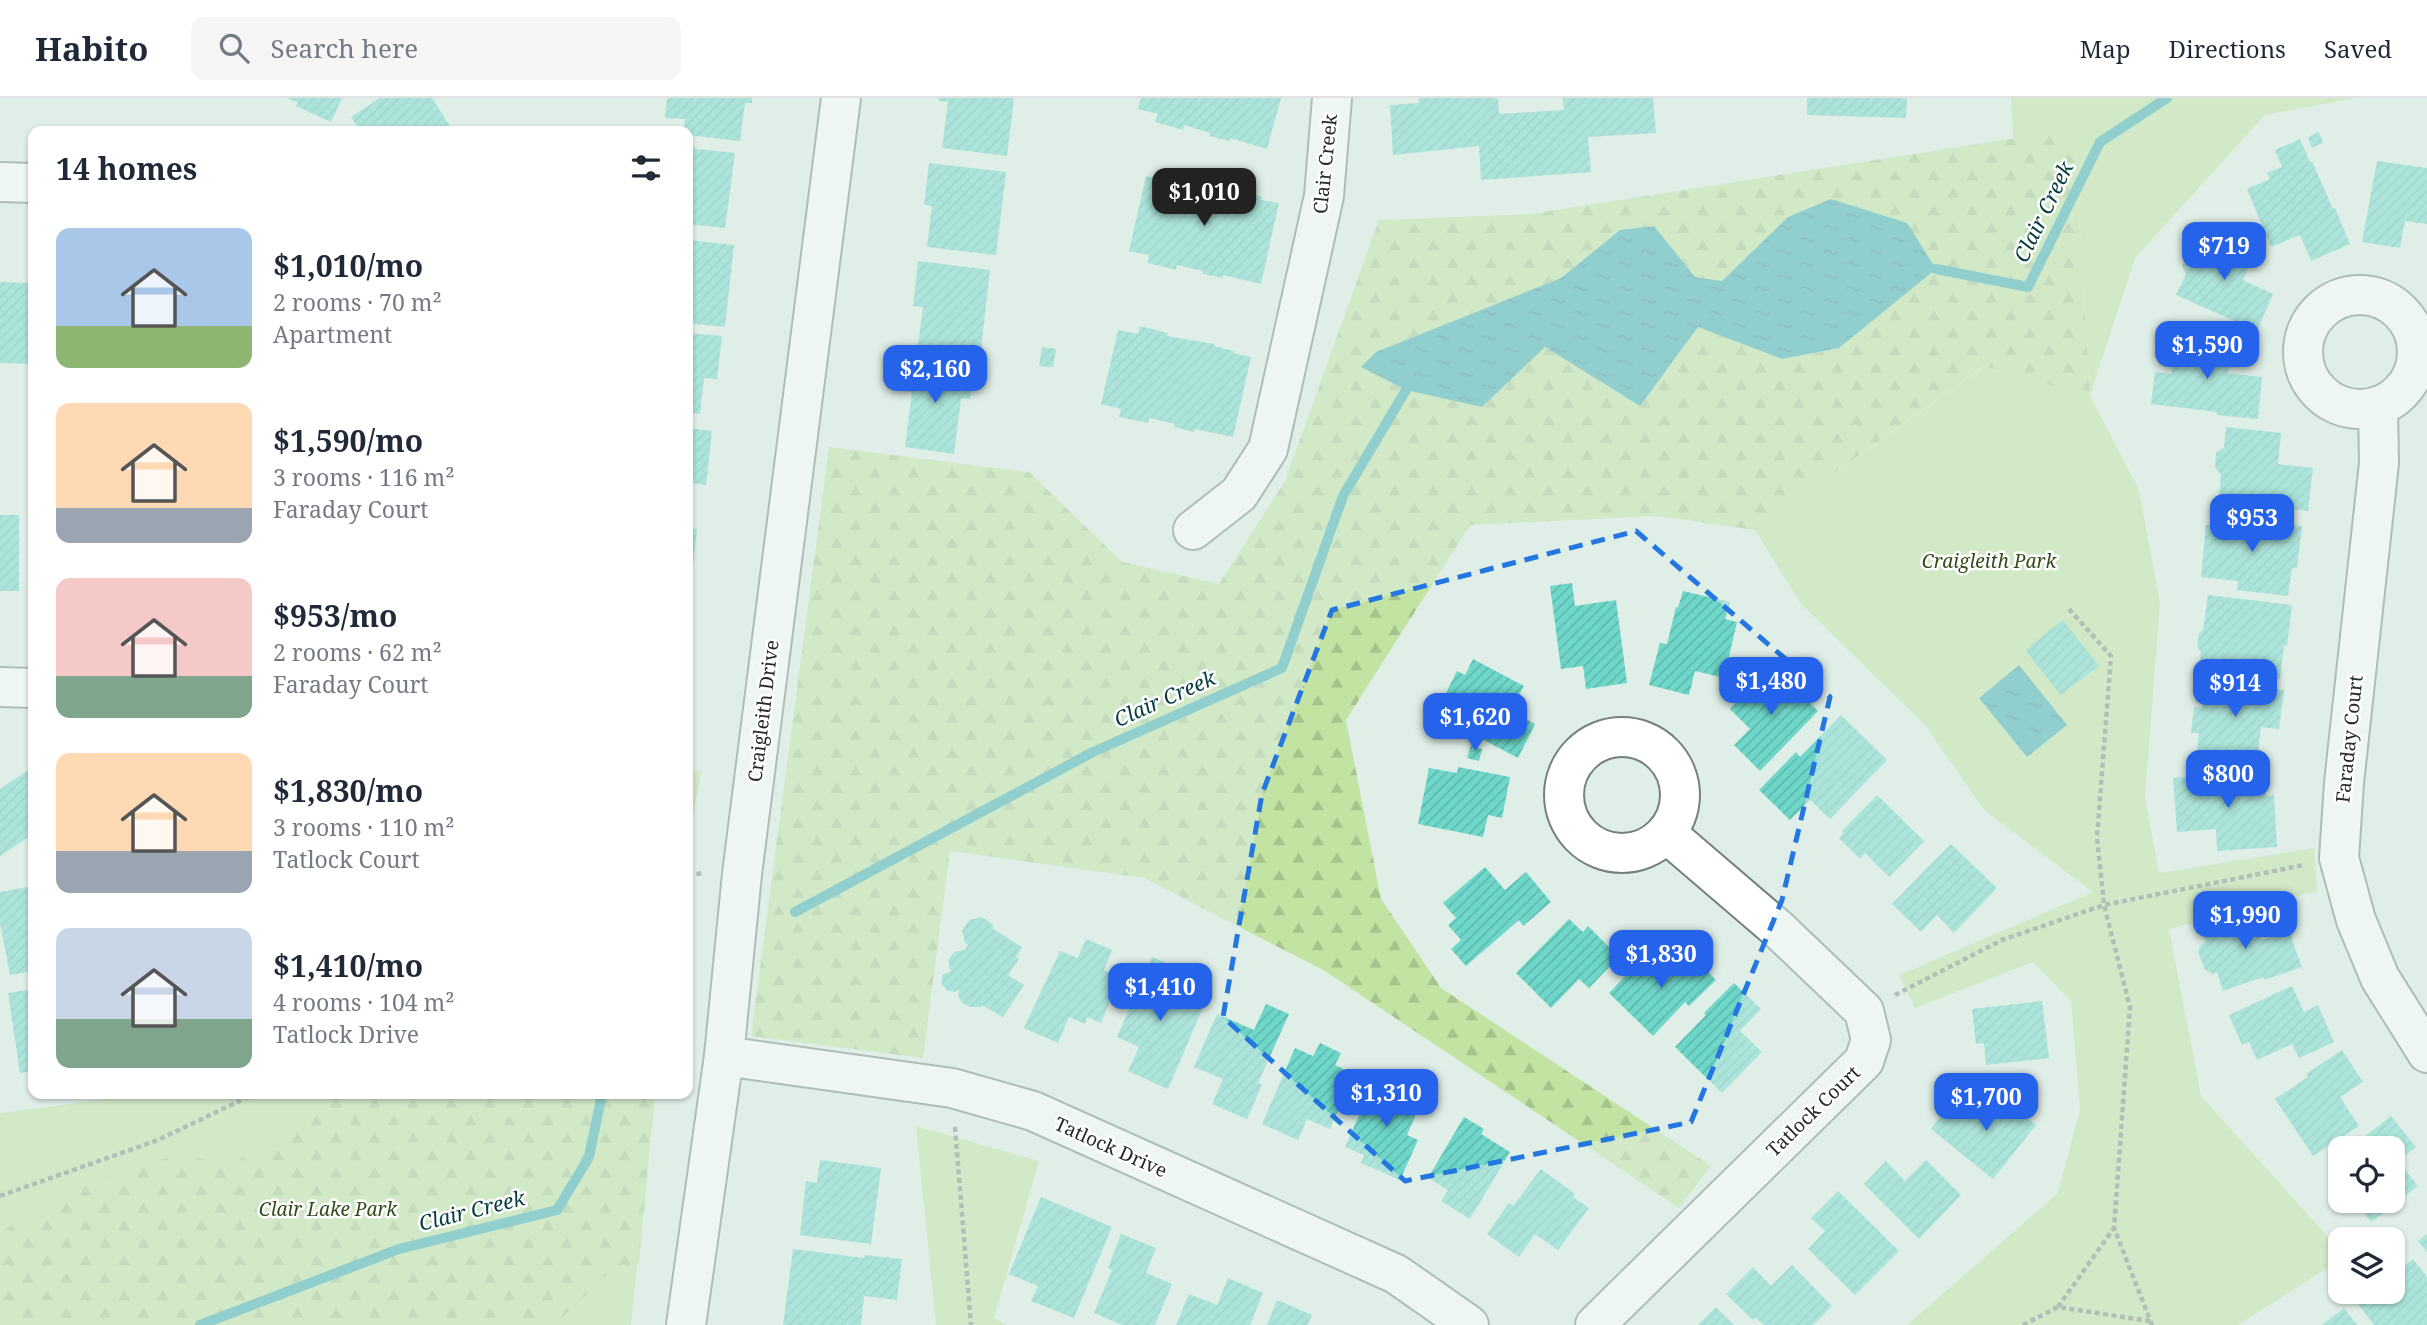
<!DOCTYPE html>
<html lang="en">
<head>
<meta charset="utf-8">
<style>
  :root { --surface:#fff; --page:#f6f6f7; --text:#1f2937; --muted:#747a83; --line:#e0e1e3; --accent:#2563eb }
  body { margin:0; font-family:"Noto Serif",serif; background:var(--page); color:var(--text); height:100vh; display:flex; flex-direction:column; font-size:26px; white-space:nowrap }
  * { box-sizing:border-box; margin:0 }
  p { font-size:23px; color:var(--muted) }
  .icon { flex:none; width:38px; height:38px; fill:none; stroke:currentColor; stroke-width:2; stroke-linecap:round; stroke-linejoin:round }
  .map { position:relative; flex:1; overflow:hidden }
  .side { position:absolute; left:28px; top:28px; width:665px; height:973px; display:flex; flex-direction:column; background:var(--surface); border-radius:14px; box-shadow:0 2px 5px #0004 }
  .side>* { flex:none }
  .buttons { position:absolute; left:2328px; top:1038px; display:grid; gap:14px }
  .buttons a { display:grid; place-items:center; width:77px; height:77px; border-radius:14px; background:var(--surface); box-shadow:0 2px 5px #0004; font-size:35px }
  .price { position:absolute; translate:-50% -60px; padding:0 16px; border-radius:14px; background:var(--accent); color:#fff; font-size:23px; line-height:46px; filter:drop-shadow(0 2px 4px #0008) }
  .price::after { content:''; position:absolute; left:50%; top:42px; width:21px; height:16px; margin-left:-10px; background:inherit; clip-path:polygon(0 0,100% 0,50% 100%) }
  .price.on { background:#222; color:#fff }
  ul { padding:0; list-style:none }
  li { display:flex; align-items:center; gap:21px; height:175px; padding:0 28px }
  li span { display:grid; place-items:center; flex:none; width:196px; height:140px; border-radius:14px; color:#555 }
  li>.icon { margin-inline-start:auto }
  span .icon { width:84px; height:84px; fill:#fffc; stroke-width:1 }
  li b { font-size:30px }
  h2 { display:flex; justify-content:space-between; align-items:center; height:84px; padding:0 28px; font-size:30px }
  header { display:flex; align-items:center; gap:42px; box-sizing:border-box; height:98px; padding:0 35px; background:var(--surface); border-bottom:2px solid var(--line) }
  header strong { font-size:33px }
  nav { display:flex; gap:38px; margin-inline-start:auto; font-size:24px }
  .search { width:490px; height:63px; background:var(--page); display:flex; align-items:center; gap:18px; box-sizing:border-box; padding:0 24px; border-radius:14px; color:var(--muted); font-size:26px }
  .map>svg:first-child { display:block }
  .green { fill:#c3e3a3 }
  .forest { fill:url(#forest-firs); fill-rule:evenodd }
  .water { fill:url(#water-ripples) }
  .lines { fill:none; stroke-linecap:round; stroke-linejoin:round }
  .stream { stroke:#33a7af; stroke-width:10 }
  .building { fill:url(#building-hatch) }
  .minor-casing { stroke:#74827b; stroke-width:42 }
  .path { stroke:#7a8580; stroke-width:4.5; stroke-dasharray:5 3.5; stroke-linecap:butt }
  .minor { stroke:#fff; stroke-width:38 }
  .marked { fill:none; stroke:#2477e1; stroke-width:5; stroke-dasharray:14 9; stroke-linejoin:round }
  .labels { text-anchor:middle; stroke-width:5; stroke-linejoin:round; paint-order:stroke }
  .street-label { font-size:19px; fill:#252b28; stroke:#fff }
  .park-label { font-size:19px; font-style:italic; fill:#344a19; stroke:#fff }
  .water-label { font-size:21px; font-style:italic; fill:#063c40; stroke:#fff }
</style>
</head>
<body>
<header>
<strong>Habito</strong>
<div class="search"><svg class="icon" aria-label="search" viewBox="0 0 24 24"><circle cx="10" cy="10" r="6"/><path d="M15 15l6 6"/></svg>Search here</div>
<nav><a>Map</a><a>Directions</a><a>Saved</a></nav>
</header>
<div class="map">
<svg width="2427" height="1227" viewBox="0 0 2427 1227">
  <defs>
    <pattern id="forest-firs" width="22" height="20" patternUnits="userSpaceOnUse" patternTransform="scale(1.75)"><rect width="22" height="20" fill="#c3e3a3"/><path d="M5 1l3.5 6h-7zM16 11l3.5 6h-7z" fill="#a7c38c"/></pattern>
    <pattern id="water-ripples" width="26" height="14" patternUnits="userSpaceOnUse" patternTransform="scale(1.75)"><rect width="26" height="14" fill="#33a7af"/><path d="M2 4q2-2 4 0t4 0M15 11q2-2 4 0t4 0" fill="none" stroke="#2b888e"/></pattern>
    <pattern id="building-hatch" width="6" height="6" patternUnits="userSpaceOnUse" patternTransform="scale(1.75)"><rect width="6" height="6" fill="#6ed7c9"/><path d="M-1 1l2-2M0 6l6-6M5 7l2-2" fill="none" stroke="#5fb9ad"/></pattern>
  </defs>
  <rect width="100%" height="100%" fill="#dfefe7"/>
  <g class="green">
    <path d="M2011,0h345l-91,17 -130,143 -45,138 49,94 21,113 -15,195 14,75 155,-25 3,43 -148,38 32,167 139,154v10l-102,65h-331l151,-132 22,-83 -9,-109 -38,-39 -118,46 -16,-33 194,-83 -109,-82 -59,-85 -124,-121 -46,-74 230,-164 105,29 -16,-266 -61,10z"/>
    <path d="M702,671l-14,71v-67z"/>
    <path d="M146,996h509l-24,231h-631v-212z"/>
    <path d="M916,1028l123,35 -45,157 13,7h-71z"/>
  </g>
  <g class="forest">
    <path d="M2074,31l16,267 -106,-30 -229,164 -98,-14 -187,9 -124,195 35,179 60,89 270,178 -32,42 -354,-237 -181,-93 -194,-27 -27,207 -172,-22 78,-589 200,25 93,90 97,22 66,-103 94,-261 151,-6zM1788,119l-6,142 -84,-32 -58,79 -95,-59 -169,5 185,-74 59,-48 34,-4 41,51 27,4z"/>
    <path d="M342,996h313l-16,169 -26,6 -59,56h-554v-93l71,-42 108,-36 52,11z"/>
  </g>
  <g class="water">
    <path d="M1831,101l76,24 29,46 -97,79 -57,11 -84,-32 -58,79 -95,-59 -63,60 -76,-17 -45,-23 15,-15 185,-74 59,-48 34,-4 41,51 27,4 66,-64z"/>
    <path d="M2019,567l48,60 -40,32 -48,-59z"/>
  </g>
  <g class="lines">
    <g class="stream">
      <path d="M1936,171l92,18 72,-145 67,-44"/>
      <path d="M795,814l298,-160 189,-84 61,-172 63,-106"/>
      <path d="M200,1227l199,-76 158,-39 32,-53 13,-63"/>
    </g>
  </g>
  <g class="building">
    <path d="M287,0h55l-11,24 -35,-16 2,-3z"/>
    <path d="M380,0h52l21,33h-93l-9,-14z"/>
    <path d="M667,0h85v5h-7l-5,38 -52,-6v-4h-5l2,-12 -20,-1z"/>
    <path d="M939,0h75l-7,58 -65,-8 6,-46 -9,-1z"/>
    <path d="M1141,0h140l-14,51 -37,-11 -1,3 -20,-5 1,-3 -26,-8 -1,5 -28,-8 3,-8 -20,-5z"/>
    <path d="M1419,0h79l1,16 65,-4 -1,-12h90l3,35 -68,4 3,35 -110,8 -2,-34 -86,9 -3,-50 29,-2z"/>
    <path d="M1807,0h100l-1,20 -99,-3z"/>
    <path d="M2319,34l4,11 -11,5 -4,-11z"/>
    <path d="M2300,41l10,23 2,-1 21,48 2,-1 15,36 -39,17 -11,-26 -29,12 -24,-58 23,-10 -3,-6 15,-6 -7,-17z"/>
    <path d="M688,50l47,5 -10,75 -37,-4z"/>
    <path d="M2377,63l50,7v56l-22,-3 -5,27 -38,-6z"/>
    <path d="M929,65l77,9 -10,83 -69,-8 5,-41 -8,-1z"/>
    <path d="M1168,75l28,6 -1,3 47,9 20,6 -1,3 18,3 -18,81 -38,-9v3l-20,-4v-3l-26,-6 -1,5 -28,-7 1,-8 -20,-4 17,-75 20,5z"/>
    <path d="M2205,133l50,22 -12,27 30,14 -16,37 -81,-36 10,-21 -4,-9 6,-13 9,-3z"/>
    <path d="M688,142l46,5 -9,82 -37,-4z"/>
    <path d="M918,163l72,9 -10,89 -63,-7 6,-45 -10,-1z"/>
    <path d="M0,184l33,1v81l-33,-1z"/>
    <path d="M1140,228l28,7 -1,3 47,8v2l20,5 -1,2 18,4 -18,80 -38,-8 -1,3 -20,-5 1,-3 -26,-6 -1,5 -29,-6 2,-8 -20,-5 17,-74 20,4z"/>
    <path d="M688,235l34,3 -5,43 -13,-1 -4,36 -12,-2z"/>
    <path d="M2175,238l56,5 -3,32 34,4 -4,42 -41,-4v-3l-66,-8 4,-32 16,2z"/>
    <path d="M1042,249l14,2 -3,18 -14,-1z"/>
    <path d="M905,264l69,8 -4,29 -9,-1 -7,56 -49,-7 7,-55 -10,-1z"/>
    <path d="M2226,329l55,6 -3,31 35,4 -5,43 -40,-5 1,-3 -50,-5 2,-23 -6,-8 1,-14 8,-5z"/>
    <path d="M688,330l24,3 -6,54 -13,-2 -3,28h-2z"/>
    <path d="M2221,416l26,3 -1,3 56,6 -5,42h-5l-4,28 -51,-6 1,-9 -37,-4 5,-52 13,2z"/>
    <rect x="0" y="417" width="19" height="76"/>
    <path d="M688,430l9,1 -5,45 -4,-1z"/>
    <path d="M1572,485l3,23 41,-6 11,83 -41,6 -3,-23 -22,3 -11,-83z"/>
    <path d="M1683,493l47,11 -5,17 12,3 -13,56 -29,-7 -6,24 -40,-10 11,-42 7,1 9,-37 2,1z"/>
    <path d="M2208,497l84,10 -5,41 -3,-1 -4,34 -81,-9 2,-18 -4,-5 2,-13 4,-4z"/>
    <path d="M2063,522l36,46 -38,29 -36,-45z"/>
    <path d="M1473,561l51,27 -14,25 25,13 -17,34 -76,-40 12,-21 -8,-4 11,-22 8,4z"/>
    <path d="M1772,568l46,45 -58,60 -26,-26 16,-16 -20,-20z"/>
    <path d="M2205,584l79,8 -5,39 -18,-2 -4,33 -60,-7 2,-20h-8l3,-26 8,1z"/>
    <path d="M1841,617l46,45 -57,59 -20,-19 -20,20 -31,-30 37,-38 4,5z"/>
    <path d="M1471,647l11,4 -3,12 -12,-3z"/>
    <path d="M1458,669l52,10 -8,41 -14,-3 -5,22 -65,-13 11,-56 28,5z"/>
    <path d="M30,671l3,4v61l-33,22v-67z"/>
    <path d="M2264,674l2,24 8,-1 3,52 -60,4 -1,-22 -39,3 -4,-54z"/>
    <path d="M1877,697l47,46 -35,36 -24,-24 -5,6 -21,-21 5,-5 -2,-2z"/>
    <path d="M1951,746l46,44 -43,45 -17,-18 -16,17 -29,-28z"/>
    <path d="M1485,769l20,23 21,-18 25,30 -28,24 -4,-6 -53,46 -15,-17 10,-9 -13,-15 8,-7 -13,-15z"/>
    <path d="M33,788v85l-23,4 -10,-52v-31z"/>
    <path d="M2251,810l11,32 27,-9 13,36 -38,13 -1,-3 -40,14 -6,-19 -4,2 -8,-4 -7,-19 4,-7 4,-2 -6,-16z"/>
    <path d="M982,819l11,8v4l29,18 -6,10 3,2 -11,16 16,10 -21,32 -21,-12 -1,2h-12l-8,-5 -3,-7 1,-6 -4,3 -7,-1 -6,-6v-10l9,-4 -3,-10 6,-9 11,-2 3,-5 -3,-2 -3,-12 7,-11z"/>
    <path d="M1569,821l14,13 5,-6 31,31 -30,31 -10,-9 -28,29 -35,-35z"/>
    <path d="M1086,841l26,11 -8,20 16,7 -19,46 -14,-6 -2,7 -16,-7 -11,26 -34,-15 36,-77 18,7z"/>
    <path d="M1649,853l21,20 19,-18 27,27 -27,26 -4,-4 -32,34 -44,-43z"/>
    <path d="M1152,859l34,15 -9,21 27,12 -36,84 -40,-18 11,-24 -22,-10z"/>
    <path d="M1734,885l27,26 -21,22 22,21 -40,41 -47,-46 31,-32 -2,-2z"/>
    <path d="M2292,888l12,26 14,-7 16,37 -35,16 -7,-14 -35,16 -8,-18 -7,3 -13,-30z"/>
    <path d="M33,891v82l-13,2 -12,-80z"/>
    <path d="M2042,903l7,57 -63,7 -2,-22 -8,1 -4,-35z"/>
    <path d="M1266,906l23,10 -31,69 4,2 -15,34 -35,-15 11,-25 -29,-12 23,-53 37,16z"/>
    <path d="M1320,945l21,10 -6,12 19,9 -24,55 -23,-10 -9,21 -36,-16 33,-76 18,8z"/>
    <path d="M2342,952l21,32 -23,15 19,29 -46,30 -38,-57 33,-22 -2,-3z"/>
    <path d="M1376,979l47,21 -16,37 11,5 -18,40 -39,-17 3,-8 -19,-8z"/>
    <path d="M1992,992l44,35 -43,54 -62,-50 20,-25 18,15z"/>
    <path d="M2391,1018l25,31 -18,14 20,25 -47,36 -17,-22h38v-52h-37l6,-5 -2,-2z"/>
    <path d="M1464,1019l20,12 -3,5 29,18 -40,67 -29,-18 7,-11 -20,-12z"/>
    <path d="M820,1062l61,8 -10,76 -71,-9 6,-54 11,2z"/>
    <path d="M1926,1062l35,35 -42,44 -55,-55 22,-23 19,20z"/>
    <path d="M2340,1062v22l-11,-13z"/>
    <path d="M1541,1071l34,25 -2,3 16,11 -31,42 -23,-16 -16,23 -32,-23 22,-31 4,3z"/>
    <path d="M1838,1093l61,60 -44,44 -47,-46 17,-18 -14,-13z"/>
    <path d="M1041,1099l71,30 -38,91 -43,-17 7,-15 -29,-12z"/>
    <path d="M1121,1136l35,14 -10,25 26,11 -17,41h-33l-28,-12 18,-43 -4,-2z"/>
    <path d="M2427,1136v18l-9,-11z"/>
    <path d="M793,1151l71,9 1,-3 37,4 -5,41 -33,-4 -3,29h-78z"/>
    <path d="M2413,1161l14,18v48h-53l-17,-22 15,-11h20v-25l4,5z"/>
    <path d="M1792,1167l40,41 -19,19h-49l-8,-7 -3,2 -27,-26 27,-27 18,19z"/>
    <path d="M1228,1180l35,15 -13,32h-74l13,-31 28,11z"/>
    <path d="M1277,1202l35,15 -4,10h-41z"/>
    <path d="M1716,1209l18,18h-36z"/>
    <path d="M2344,1210l13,17h-35z"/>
  </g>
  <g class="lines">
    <defs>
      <g id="minor">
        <path d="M0,84l33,1"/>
        <circle cx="2360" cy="254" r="57"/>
        <path d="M2378,308l1,57 -35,320 -5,75 17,62 24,58 47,75"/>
        <path d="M1193,432l46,-36 29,-45 56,-253 8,-98"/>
        <path d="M0,589l33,1"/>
        <circle cx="1622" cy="697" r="58"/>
        <path d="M724,958l228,32 81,23 363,163 73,51"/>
        <path d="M686,1227l38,-269 18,-182 99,-776"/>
        <path d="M1595,1227l269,-264 7,-21 -7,-29 -86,-82 -112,-96"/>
      </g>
    </defs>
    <use href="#minor" class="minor-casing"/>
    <g class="path">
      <path d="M2069,511l42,47 -14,181 7,68 26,102 -16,221 38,97"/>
      <path d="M688,777l16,-2"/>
      <path d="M1895,897l107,-55 102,-35 200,-40"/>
      <path d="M955,1029l16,198"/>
      <path d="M0,1098l158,-56 96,-46"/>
      <path d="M2058,1209l56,-79"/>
      <path d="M2023,1227l35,-18 92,14"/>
    </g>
    <use href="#minor" class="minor"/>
  </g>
  <path d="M0 0H2427V1227H0ZM1636,433l194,166 -48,203 -91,222 -286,59 -182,-164 39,-223 70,-184z" fill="#dfefe7" fill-opacity=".55" fill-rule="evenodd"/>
  <path class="marked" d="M1636,433l194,166 -48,203 -91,222 -286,59 -182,-164 39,-223 70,-184z"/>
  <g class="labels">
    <g class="street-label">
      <text transform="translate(1325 66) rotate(-84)" y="7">Clair Creek</text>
      <text transform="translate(763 613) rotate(-83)" y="7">Craigleith Drive</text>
      <text transform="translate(2349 641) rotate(-84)" y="7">Faraday Court</text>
      <text transform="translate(1813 1013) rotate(-44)" y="7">Tatlock Court</text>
      <text transform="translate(1111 1049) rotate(24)" y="7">Tatlock Drive</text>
    </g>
    <g class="park-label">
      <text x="1989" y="470">Craigleith Park</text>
      <text x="328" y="1118">Clair Lake Park</text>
    </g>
    <g class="water-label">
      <text transform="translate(2044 114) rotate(-64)" y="7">Clair Creek</text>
      <text transform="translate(1165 601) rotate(-24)" y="7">Clair Creek</text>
      <text transform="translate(472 1113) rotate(-14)" y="7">Clair Creek</text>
    </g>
  </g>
</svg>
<div class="buttons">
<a><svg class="icon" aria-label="locate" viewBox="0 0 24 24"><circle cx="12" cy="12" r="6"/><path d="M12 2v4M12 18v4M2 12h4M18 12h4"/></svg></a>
<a><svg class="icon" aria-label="layers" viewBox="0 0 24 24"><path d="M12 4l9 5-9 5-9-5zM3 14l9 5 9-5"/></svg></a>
</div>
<b class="price on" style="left:1204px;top:130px">$1,010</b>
<b class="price" style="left:2224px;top:184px">$719</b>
<b class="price" style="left:2207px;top:283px">$1,590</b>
<b class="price" style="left:935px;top:307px">$2,160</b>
<b class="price" style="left:2252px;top:456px">$953</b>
<b class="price" style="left:1771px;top:619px">$1,480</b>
<b class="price" style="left:2235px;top:621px">$914</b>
<b class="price" style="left:1475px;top:655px">$1,620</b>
<b class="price" style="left:2228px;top:712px">$800</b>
<b class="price" style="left:2245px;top:853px">$1,990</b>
<b class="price" style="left:1661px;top:892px">$1,830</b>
<b class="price" style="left:1160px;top:925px">$1,410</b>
<b class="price" style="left:1386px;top:1031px">$1,310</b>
<b class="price" style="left:1986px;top:1035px">$1,700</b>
<section class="side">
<h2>14 homes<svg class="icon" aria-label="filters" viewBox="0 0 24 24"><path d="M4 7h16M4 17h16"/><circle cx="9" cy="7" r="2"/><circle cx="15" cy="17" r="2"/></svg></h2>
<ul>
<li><span style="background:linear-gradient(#a9c7e8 70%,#8fb573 0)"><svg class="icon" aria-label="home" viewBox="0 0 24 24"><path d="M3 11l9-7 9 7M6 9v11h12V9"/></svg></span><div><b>$1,010/mo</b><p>2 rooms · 70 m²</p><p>Apartment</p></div></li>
<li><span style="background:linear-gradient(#ffd9b3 75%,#9aa5b1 0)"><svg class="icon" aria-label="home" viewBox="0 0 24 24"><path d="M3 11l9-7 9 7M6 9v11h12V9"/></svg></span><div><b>$1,590/mo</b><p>3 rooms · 116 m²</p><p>Faraday Court</p></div></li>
<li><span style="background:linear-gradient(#f6c9c9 70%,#7fa58c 0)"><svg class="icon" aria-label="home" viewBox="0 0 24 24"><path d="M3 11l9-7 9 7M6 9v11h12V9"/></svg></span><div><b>$953/mo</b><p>2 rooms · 62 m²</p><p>Faraday Court</p></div></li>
<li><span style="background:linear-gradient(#ffd9b3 70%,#9aa5b1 0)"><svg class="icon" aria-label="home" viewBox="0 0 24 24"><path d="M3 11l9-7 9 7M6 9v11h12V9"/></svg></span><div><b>$1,830/mo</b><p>3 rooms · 110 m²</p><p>Tatlock Court</p></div></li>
<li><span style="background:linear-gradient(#c9d6e8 65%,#7fa58c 0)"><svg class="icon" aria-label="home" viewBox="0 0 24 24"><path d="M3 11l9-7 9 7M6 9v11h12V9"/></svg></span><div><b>$1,410/mo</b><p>4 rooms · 104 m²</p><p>Tatlock Drive</p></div></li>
</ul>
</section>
</div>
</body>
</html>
